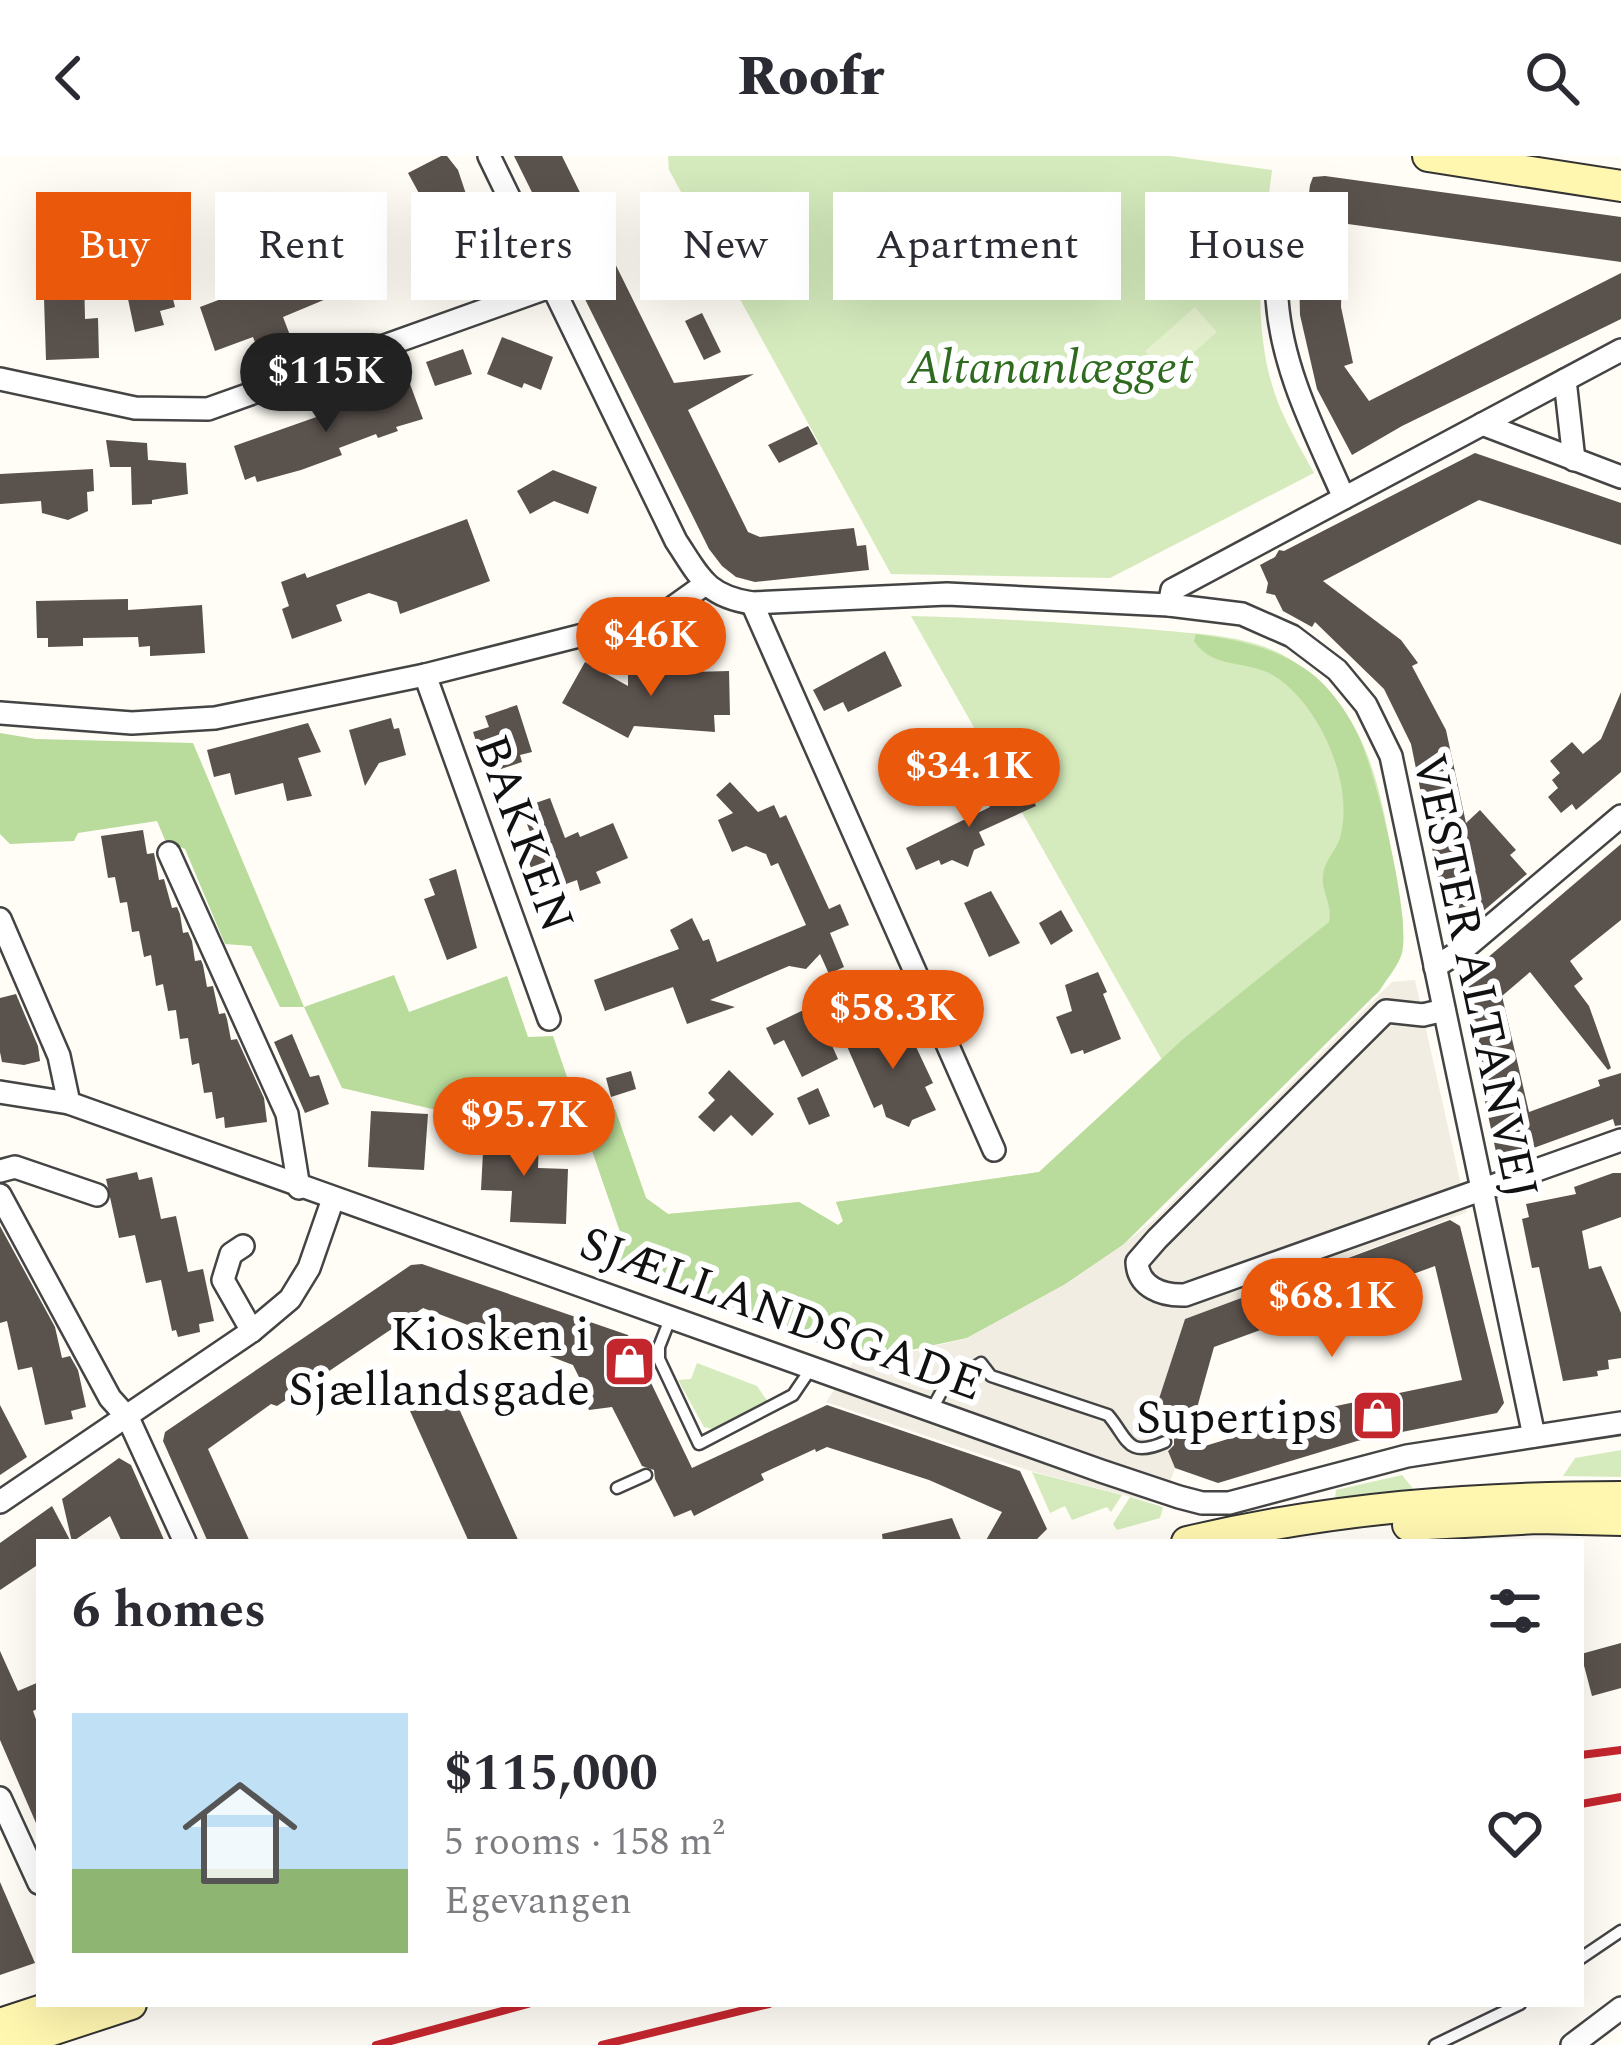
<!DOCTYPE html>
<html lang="en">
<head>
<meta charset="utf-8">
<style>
  :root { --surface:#fff; --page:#f7f7f7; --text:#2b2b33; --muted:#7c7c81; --line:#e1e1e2; --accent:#ea580c }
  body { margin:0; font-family:Spectral,serif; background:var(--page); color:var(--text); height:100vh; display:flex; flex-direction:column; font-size:45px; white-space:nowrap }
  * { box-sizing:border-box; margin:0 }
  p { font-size:39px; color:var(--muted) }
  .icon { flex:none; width:66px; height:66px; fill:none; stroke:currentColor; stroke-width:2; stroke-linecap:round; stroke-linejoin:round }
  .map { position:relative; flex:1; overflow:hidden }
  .drawer { position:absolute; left:36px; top:1383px; width:1548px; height:468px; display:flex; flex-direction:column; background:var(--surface); border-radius:0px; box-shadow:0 12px 48px #0002 }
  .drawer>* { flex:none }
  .top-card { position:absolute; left:36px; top:36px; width:1551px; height:108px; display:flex; gap:24px }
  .price { position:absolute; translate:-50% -102px; padding:0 27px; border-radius:42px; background:var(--accent); color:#fff; font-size:39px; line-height:78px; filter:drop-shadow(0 3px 6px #0008) }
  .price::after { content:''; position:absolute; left:50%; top:72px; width:36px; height:27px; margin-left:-18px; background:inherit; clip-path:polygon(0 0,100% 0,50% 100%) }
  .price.active { background:#222; color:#fff }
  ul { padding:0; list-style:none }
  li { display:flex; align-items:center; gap:36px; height:300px; padding:0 36px }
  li+li { border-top:3px solid var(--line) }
  li span { display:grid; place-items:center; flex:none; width:336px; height:240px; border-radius:0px; color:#555 }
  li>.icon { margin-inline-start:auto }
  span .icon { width:144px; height:144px; fill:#fffc; stroke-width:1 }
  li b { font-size:51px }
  h2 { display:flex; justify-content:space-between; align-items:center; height:144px; padding:0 36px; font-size:51px }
  .chip { padding:0 42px; border-radius:0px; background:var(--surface); box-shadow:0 12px 48px #0002; font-size:42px; line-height:108px }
  .chip.active { background:var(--accent); color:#fff }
  header { display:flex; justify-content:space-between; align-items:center; height:156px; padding:0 36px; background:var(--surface); font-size:54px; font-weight:800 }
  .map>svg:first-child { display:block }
  .green { fill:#d5ebbd }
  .forest { fill:#b9dc9c }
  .pitch { fill:#e6f2cf }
  .plaza { fill:#f1ede2 }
  .building { fill:#5a524d; fill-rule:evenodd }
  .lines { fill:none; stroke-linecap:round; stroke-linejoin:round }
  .lane-casing { stroke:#444; stroke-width:15 }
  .street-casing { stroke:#444; stroke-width:26 }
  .secondary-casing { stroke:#333; stroke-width:34 }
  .lane { stroke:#fff; stroke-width:10 }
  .street { stroke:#fff; stroke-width:21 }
  .secondary { stroke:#fff6b0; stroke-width:30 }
  .rail { stroke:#c4262e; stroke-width:8 }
  .labels { text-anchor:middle; stroke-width:12; stroke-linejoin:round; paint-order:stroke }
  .park-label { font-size:48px; font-style:italic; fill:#2f6b1f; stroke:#fff }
  .street-label { font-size:48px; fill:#111; stroke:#fff }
  .poi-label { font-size:48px; fill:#111; stroke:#fff; text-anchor:end }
</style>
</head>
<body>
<header><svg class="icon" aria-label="back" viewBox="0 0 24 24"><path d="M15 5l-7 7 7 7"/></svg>Roofr<svg class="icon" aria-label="search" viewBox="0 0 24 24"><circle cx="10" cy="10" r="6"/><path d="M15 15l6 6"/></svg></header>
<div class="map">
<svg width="1621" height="1889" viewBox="0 0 1621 1889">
  <rect width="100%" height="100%" fill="#fffdf5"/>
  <g class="green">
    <path d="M668,0h503l101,14c-10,79 -23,159 7,235 10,24 23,46 35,68l-204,105 -219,-4 -222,-404z"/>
    <path d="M911,460c83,2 165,7 247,14 39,4 81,5 117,21 36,17 65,47 83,83 28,55 33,126 45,186 0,31 -8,47 -24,72l-468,358h-73l-221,-79 8,-25 -45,-130 35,-7 31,89 22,16 131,-12 39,23 5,-4 -7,-19 203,-30 123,-112z"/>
    <path d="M697,1207l60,23 11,16 -55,27 -9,-2 -26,-47 13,-1z"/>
    <path d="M1621,1294v27l-58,-1 12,-18z"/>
    <path d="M1032,1316l90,23 -11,17 -4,-5 -35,13 -7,-14 -15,7z"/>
    <path d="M1402,1319l12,15 -79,9 1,-9z"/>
    <path d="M1130,1341l33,10 -3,11 -43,12 -4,-6z"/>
  </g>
  <path class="forest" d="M1196,478c43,6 85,14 120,43 18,16 33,38 43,60 17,37 52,178 43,216 -4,14 -16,27 -24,39l-255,253 -59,40 -97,53 -56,12h-73l-221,-79 8,-25 -45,-130 -135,-4 -103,-24 -38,-81h-24l-29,-61 -26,-2 -40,-95 -20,-9 -8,-19 -79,12 -4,8 -64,3 -10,-10v-101l36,6 157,4 111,264 90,-32 15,37 98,-36 21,61 25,-1 27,79 35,-6 31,89 22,16 131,-12 39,23 5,-4 -7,-19 203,-30 143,-132 147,-118c4,-17 -8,-30 -6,-46 1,-16 15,-27 18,-42 12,-51 -20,-127 -65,-157 -27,-18 -62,-6 -82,-36z"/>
  <path class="pitch" d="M1195,151l22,25 -50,44 -22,-25z"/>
  <path class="plaza" d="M1415,824l52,232 -282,107 -31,95 21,54 -13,37 -135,-35 -201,-68 32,-47 36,1 73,-18 97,-53 59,-40 34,-28 235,-235z"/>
  <g class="building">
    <path d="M441,0h6l11,14 10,30 3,-1 20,38 -38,19 -45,-83z"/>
    <path d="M514,0h48l112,227 80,-9 -66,36 60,122 12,5 94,-9 3,18 9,-1 3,25 -114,12 -19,-5 -14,-11 -13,-17z"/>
    <path d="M1325,20l296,41v45l-273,-38 -6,38 -1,45 12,56 -9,3 25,35 252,-128v46l-219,107 -50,29 -35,-66 -17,-74 -1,-43 11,-87 3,-8z"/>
    <path d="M1195,75l29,34 -19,16 -29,-34z"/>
    <path d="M360,90l14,33 -91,38 13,34 -33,12 -10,-26 -38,14 -15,-44z"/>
    <path d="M157,107l3,10 6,-2 9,36 -15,4 4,14 -29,7 -13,-61z"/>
    <path d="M84,117l1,46 13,-1 1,40 -53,2 -2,-62 6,2 -1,-26z"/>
    <path d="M702,157l19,39 -17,8 -19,-39z"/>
    <path d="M502,181l51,20 -12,33 -17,-7 -2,5 -35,-14z"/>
    <path d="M463,193l9,25 -37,12 -9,-24z"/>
    <path d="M410,228l13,35 -27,8 2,4 -20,7 -2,-4 -37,14 3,7 -41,15 -44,12 -2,-6 -10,4 -11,-34z"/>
    <path d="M808,270l10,18 -39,19 -11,-18z"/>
    <path d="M106,284l41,3 1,17 38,3 2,31 -36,6v4l-20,1 -1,-38h-21z"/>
    <path d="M1475,297l146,50v42l-142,-45 -156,81 78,59 17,23 -6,3 34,64 20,93 14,-13 36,40 -6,5 17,19 -66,56 -13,-4 -37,-182 -27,-55 -69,-67 -3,5 -29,-16 -8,-16 -9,-2 2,-10 -8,-18 15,-8 4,-7 5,1z"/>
    <path d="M93,313l1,22 -7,1 1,19 -20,9 -26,-7 -1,-12 -41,3v-30z"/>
    <path d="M553,314l44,17 -9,27 -34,-13 -24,13 -13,-23z"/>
    <path d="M467,363l23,62 -90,33 -3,-12 -28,-9 -33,12 6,16 -50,18 -10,-30 7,-3 -8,-24 24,-9 2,5z"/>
    <path d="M128,443v11l74,-5 3,48 -55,3v-10l-11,1 -1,-10 -55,1v8l-35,1v-9h-11l-1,-37z"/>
    <path d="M885,495l17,35 -54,26 -5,-10 -19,9 -11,-21z"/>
    <path d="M585,506l43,24v-24h24v11l77,-2 1,44h-16l1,17 -81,-6 -6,12 -66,-35z"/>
    <path d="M1621,536v80l-45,38 -4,-6 -11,9 -13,-16 10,-9 -6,-8 8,-7 -10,-12 22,-19 11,12 18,-15z"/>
    <path d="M517,549l15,47 -12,3 2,7 -21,7 -6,-20 -15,4 -7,-21 16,-5 -4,-11z"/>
    <path d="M391,562l3,11 5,-1 7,27 -27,8 -14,23 -16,-56z"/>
    <path d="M308,567l13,29 -23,6 14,38 -25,5 -4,-18 -48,12 -5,-22 -16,4 -7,-27z"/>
    <path d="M730,626l28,30 16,-7 6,13 6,-3 43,94 11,-5 9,21 -19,8 14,34 -15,7 -9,-20 -14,15 -17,-3 -79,34 25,7 -48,17 -14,-37 -68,24 -11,-31 85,-31 -9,-19 22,-12 11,23 6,-2 8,23 89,-37 -28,-62 -7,3 -5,-12 -20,-8 -14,6 -14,-32 15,-7 -17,-18z"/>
    <path d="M1002,627l7,16 20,-9 7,16 -57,26 6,13 -11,5 -6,17 -16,-7 -11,5 -2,-5 -23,10 -10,-22 84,-41 -7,-15z"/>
    <path d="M550,642l15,40 13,-6 2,5 33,-14 15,35 -32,14 5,11 -21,8 -3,-11 -11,4 -10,-24 -24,10 -7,-17 11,-5 -15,-40z"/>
    <path d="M143,674l4,24 7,-1 5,27 5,-1 8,29 5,-1 3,7 3,19 5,-1 4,9 3,20 6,-1 2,5 4,22 6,-1 6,28 6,-1 2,6 4,21 6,-1 27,59 3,24 -42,6 -1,-11 -8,2 -4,-27 -8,1 -5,-30 -7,2 -4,-27 -8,1 -4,-29 -8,1 -5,-27 -7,2 -5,-31 -7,2 -5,-26 -7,1 -5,-30 -7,1 -5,-26 -7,1 -7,-42z"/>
    <path d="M1621,688v76l-51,41 13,18 -9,7 15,20 22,62 -3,2 -78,-98 -28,24 27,116 71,-26 -2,-6 23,-7v52l-6,1 -2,-7 -115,42 -39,-179z"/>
    <path d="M456,713l21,79 -30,12 -23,-61 11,-4 -6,-16z"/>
    <path d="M991,735l29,52 -31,14 -25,-54z"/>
    <path d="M1061,754l12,21 -22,14 -12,-22z"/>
    <path d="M1098,816l9,20 -4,2 18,45 -37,15 -1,-4 -12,4 -15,-37 16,-6 -7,-26z"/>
    <path d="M16,838l22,52 2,15 -16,4 -22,-3 -2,-10v-54z"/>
    <path d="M814,849l24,54 -36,18 -18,-37 -10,5 -8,-17z"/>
    <path d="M902,861l31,66 -8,4 11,23 -24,10 -3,7 -23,-10 -4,-13 -8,4 -28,-64z"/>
    <path d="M292,878l18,43 9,-2 10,29 -24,9 -31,-71z"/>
    <path d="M729,914l45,44 -22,22 -21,-21 -17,17 -16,-15 17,-17 -7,-7z"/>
    <path d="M631,915l5,18 -25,8 -5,-19z"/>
    <path d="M818,932l12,28 -21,9 -12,-27z"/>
    <path d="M371,955l57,3 -4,56 -56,-3z"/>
    <path d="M484,977l55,3 -1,32 30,1 -2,55 -56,-2 2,-31 -31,-1z"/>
    <path d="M137,1016l2,8 13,-3 9,42 15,-3 12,56 15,-3 11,52 -15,3 1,8 -22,5 -2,-7 -4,1 -11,-51 -15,3 -11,-48 -16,3 -13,-59z"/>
    <path d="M1613,1017h8v44l-39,14 7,38 12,-3 20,47v45l-13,2 1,9 -12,2 1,5 -35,5 -24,-114 -7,1 -10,-49 7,-2 -3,-13 50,-10 -2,-7z"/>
    <path d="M1450,1064l10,6 44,177 -7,10 -140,28 -139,42 -43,-15 -7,-17 6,-6v-7l-13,-5 -7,-19 31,-95zM1435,1110l27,114 -126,26 -131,40 -3,-9 -12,-4 24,-86z"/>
    <path d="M0,1070l55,101 7,31 8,-2 8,14 8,37 -15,4 2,8 -28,6 -13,-58 -14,3 -11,-49 -7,2z"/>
    <path d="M422,1108l206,71 64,133 135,-63 193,66 27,58 -13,13h-49l17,-30 -73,-32 -102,-33 -11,5 -1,-3 -54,25 3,6 -70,36 -3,-6 -17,7 -19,-38 -1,-9 -12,-4 -30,-59 -23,3 -8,-18 4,-3 -12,-24 -150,-57 -146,98 -6,-2 -63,45 42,93h-42l-45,-101 2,-9 246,-167z"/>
    <path d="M452,1237l67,149h-50l-59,-131z"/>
    <path d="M0,1249l27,52 -27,18z"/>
    <path d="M119,1302l12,7 34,77h-43l-12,-26 -38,26 -10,-43z"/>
    <path d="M52,1350l19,36h-32v22l-39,26v-47z"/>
    <path d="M952,1362l10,24h-79l-1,-8z"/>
    <path d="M1621,1487v45l-29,8 -11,-42z"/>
    <path d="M0,1495l18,40 21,-9v26l-6,3 6,17v102l-39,-90z"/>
    <path d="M0,1726l35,81 -35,12z"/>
  </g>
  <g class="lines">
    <defs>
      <g id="lane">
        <path d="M670,1163l-11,28v12l40,85 94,-49 19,-28"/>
        <path d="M932,1253l12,-22 37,-24 10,13 117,39c20,23 18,44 57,27"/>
        <path d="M1198,1272l32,-14"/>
        <path d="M617,1332l29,-13"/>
        <path d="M1581,1802l40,-27"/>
        <path d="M1435,1889l85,-41"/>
      </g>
      <g id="street">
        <path d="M489,0l187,385c24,36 30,55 76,62l195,-9 222,11 73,9 50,22 45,34 29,35 25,51 143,680"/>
        <path d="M1277,67c0,25 -2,51 0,76 5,71 39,135 67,199"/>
        <path d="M0,223l135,29 73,1 344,-123"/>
        <path d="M1565,224l9,80"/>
        <path d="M1482,268l139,53"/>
        <path d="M752,447l242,547"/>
        <path d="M1169,449l3,-15 449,-240"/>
        <path d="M425,519l124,344"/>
        <path d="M0,557l132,10 83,-5 210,-43 237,-60 42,-30"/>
        <path d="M169,697l118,261 12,74"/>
        <path d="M0,763l59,137 10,47"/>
        <path d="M1435,811l30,-19 156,-132"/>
        <path d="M1444,854l-21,5 -37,-4 -229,228 -20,23c1,25 25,34 48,33l436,-155"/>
        <path d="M0,936l69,11 1032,368 78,26 23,6h27l178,-47 214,-33"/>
        <path d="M0,1015l15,-4 82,28"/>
        <path d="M0,1039l110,203 18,20 57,124"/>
        <path d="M243,1090l-12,8 -8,26 29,51"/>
        <path d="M0,1346l252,-171 38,-32 19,-31 24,-69"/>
        <path d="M0,1642l39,85"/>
        <path d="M1572,1889l49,-37"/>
      </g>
      <g id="secondary">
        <path d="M1428,0l193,30"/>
        <path d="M1408,1369l130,-7 83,2"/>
        <path d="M1187,1386c143,-34 287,-45 434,-45"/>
        <path d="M0,1868l61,-20"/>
        <path d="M6,1889l125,-41"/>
      </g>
    </defs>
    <use href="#lane" class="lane-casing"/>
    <use href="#street" class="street-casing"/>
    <use href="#secondary" class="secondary-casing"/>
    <use href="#lane" class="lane"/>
    <use href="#street" class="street"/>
    <use href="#secondary" class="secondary"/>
    <g class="rail">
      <path d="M1581,1599l40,-5"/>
      <path d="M1581,1648l40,-7"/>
      <path d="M376,1889l152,-41"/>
      <path d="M602,1889l167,-41"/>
    </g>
  </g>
  <defs>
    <symbol id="shop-square" viewBox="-11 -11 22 22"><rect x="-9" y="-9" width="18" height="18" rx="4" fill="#c4262e" stroke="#fff"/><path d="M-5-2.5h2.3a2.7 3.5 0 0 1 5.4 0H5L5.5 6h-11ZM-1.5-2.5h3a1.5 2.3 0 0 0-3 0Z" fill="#fff"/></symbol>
  </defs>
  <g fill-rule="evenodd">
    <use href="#shop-square" x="600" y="1176" width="59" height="59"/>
    <use href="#shop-square" x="1348" y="1230" width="59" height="59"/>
  </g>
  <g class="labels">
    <g class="park-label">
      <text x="1050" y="227">Altananlægget</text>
    </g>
    <g class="street-label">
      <text transform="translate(526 677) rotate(70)" y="17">BAKKEN</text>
      <text transform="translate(1477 820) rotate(78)" y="17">VESTER ALTANVEJ</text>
      <text transform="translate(782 1156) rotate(20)" y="17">SJÆLLANDSGADE</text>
    </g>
    <g class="poi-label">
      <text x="590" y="1194">Kiosken i<tspan x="590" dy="55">Sjællandsgade</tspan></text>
      <text x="1338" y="1277">Supertips</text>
    </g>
  </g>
</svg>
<b class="price active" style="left:326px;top:279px">$115K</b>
<b class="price" style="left:651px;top:543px">$46K</b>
<b class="price" style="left:969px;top:674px">$34.1K</b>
<b class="price" style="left:893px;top:916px">$58.3K</b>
<b class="price" style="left:524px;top:1023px">$95.7K</b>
<b class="price" style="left:1332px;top:1204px">$68.1K</b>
<div class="top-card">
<a class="chip active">Buy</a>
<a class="chip">Rent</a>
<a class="chip">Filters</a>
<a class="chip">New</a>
<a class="chip">Apartment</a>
<a class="chip">House</a>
</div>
<section class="drawer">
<h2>6 homes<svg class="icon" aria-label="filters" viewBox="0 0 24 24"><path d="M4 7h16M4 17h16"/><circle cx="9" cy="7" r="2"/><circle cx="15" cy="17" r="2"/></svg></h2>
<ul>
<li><span style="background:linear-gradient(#bfe0f5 65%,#8fb573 0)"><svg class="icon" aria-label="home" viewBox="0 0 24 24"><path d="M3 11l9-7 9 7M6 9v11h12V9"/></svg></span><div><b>$115,000</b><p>5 rooms · 158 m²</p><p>Egevangen</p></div><svg class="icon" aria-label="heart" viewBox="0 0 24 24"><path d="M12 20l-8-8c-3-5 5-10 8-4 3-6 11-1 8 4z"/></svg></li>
</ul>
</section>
</div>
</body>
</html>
